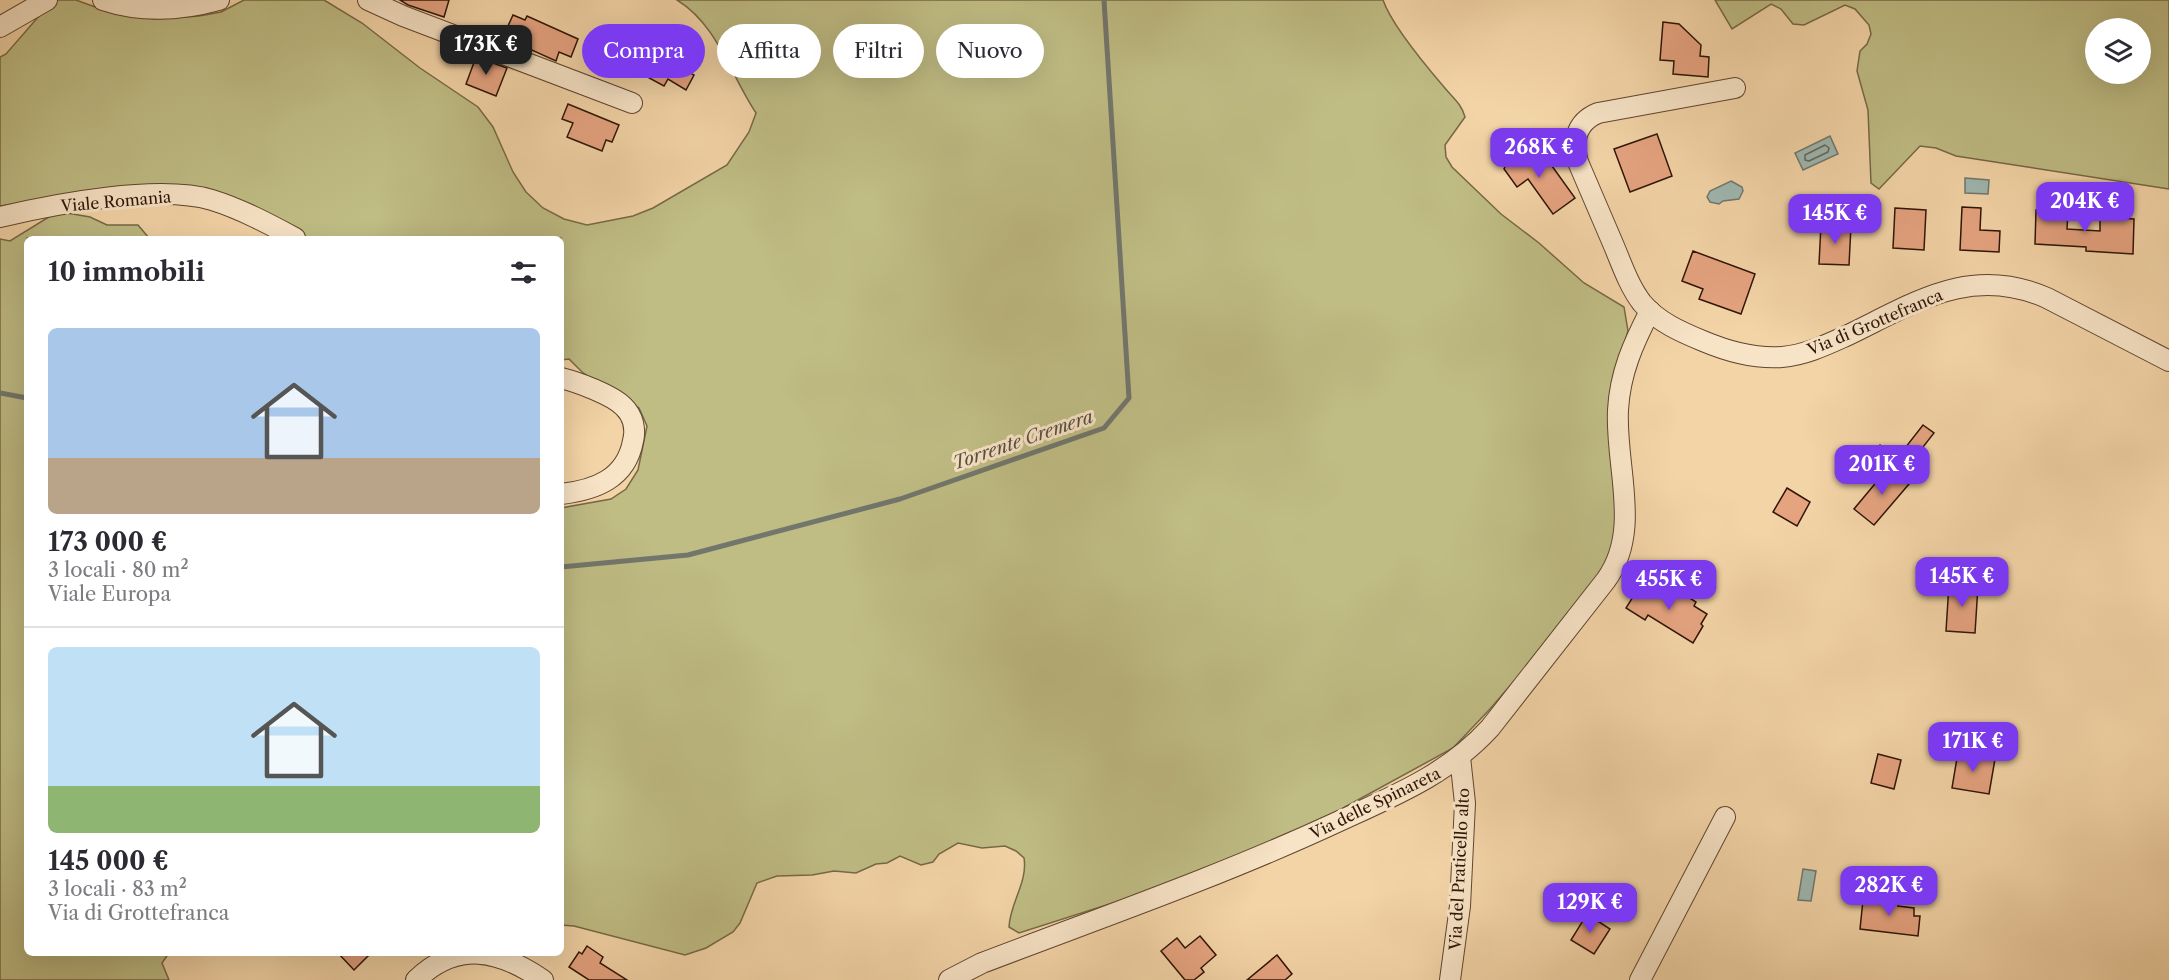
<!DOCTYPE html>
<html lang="it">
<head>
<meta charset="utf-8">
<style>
  :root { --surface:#fff; --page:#f2f2f3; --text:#2b2b33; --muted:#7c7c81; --line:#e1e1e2; --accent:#7c3aed }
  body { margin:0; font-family:"Libre Caslon Text",serif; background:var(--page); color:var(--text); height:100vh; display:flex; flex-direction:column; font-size:22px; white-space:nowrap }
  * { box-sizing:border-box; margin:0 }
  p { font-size:20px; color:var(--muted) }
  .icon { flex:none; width:33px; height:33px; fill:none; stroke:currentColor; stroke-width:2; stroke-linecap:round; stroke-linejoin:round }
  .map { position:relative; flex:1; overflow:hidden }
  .side { position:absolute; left:24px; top:236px; width:540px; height:720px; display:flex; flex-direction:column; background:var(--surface); border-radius:9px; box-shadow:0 6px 24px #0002 }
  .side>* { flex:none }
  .guide { position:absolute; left:582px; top:24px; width:570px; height:54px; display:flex; gap:12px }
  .buttons { position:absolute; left:2085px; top:18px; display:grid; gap:12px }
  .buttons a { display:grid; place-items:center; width:66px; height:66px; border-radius:50%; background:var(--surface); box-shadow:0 6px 24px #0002; font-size:30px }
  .price { position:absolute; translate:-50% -51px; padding:0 14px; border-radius:12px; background:var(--accent); color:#fff; font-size:20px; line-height:39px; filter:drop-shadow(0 2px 3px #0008) }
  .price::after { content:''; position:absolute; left:50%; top:36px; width:18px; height:14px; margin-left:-9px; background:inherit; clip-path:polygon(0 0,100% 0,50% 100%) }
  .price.active { background:#222; color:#fff }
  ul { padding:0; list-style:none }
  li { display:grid; align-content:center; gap:12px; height:318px; padding:0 24px }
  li+li { border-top:2px solid var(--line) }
  li span { display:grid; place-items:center; height:186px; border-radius:9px; color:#555 }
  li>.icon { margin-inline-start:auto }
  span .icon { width:108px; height:108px; fill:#fffc; stroke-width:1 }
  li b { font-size:26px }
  h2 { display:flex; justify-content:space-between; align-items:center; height:72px; padding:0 24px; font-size:26px }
  .tag { padding:0 21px; border-radius:27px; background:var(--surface); box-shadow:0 6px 24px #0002; font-size:21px; line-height:54px }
  .tag.active { background:var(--accent); color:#fff }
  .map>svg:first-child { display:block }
  .green { fill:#bfbc84; stroke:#776846; stroke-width:1.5; fill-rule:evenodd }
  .water { fill:#9eb7b1; stroke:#72766d; stroke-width:1.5 }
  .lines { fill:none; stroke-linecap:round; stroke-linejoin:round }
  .shore { stroke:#66665c; stroke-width:1.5 }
  .stream { stroke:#72766d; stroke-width:5 }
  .building { fill:#e5a380; stroke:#2f1507; stroke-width:1.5 }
  .minor-casing { stroke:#60452f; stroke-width:22 }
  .minor { stroke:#f7e3c6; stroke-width:20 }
  .labels { text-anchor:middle; stroke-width:6; stroke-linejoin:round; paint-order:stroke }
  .street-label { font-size:16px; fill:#2f1507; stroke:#f7e3c6 }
  .water-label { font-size:18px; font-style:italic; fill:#564e42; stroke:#f7e3c6 }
</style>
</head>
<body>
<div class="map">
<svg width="2169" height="980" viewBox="0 0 2169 980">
  <rect width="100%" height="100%" fill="#f3d4a7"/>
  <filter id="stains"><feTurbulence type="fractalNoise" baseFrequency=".00333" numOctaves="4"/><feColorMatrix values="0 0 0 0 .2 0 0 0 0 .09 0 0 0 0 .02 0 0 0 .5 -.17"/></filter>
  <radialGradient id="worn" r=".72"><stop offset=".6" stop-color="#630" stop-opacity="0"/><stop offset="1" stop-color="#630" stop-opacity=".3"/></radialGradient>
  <g class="green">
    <path d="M53,0h23l33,12 45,7 45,-3 22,-4 23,-12h80l38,23 58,45 58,39 15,20 20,45 13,20 17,16 21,11 23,6 46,-9 20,-8 74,-43 22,-33 7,-19c-25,-37 -39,-89 -79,-113h706c9,26 43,66 61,87 9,11 17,16 21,30l-20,28 1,12 6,10 49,47 38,29 45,40 40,24 4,24 -12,41 5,144 -12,45 -40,56 -79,92 -37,39 -108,59 -13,10 -119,54 -194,62 -10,-6c1,-24 19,-45 15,-69l-8,-7 -11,-5 -23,2 -24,-5 -19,11 -6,8 -12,3 -21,-9 -13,7 -11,1 -20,9 -22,-2 -22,4 -35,1 -20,7 -17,40 -7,9 -27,16 -21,7 -111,-29 -13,-1v-417l50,-9 15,-10 12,-19 9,-44 -8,-18 -56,-35 -14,-14 -8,1v-122h-253l-33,-19 -51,-25 -32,-8 -123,9 -69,11v-149l6,-3z"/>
    <path d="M1715,0h454v189l-213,-33 -20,-8 -16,-2 -41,43 -8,-6 -3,-73 -11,-39 3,-20 7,-7 4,-10 -2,-9 -14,-16 -10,-4 -41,20 -11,-1 -12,-15 -10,-5 -39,25zM2140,28v46h-44v-46z"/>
    <path d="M67,213l23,4 17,8h31l11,13h-122v714l142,1 -7,10 7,17h-169v-741l10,2 42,-26z"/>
  </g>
  <g class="water">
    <path d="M1830,136l8,18 -35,16 -8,-17z"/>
    <path d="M1965,178l24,2 -1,14 -23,-1z"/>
    <path d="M1731,181l11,6 1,4 -4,8 -16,2 -4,3 -9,-2 -3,-5 3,-6z"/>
    <path d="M1803,869l13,2 -5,30 -13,-1z"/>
  </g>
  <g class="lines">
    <path class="shore" d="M1825,145l4,3 -1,4 -19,9 -4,-1v-5z"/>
    <g class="stream">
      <path d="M0,393l27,5"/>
      <path d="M561,567l127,-12 212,-56 204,-71 25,-30 -25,-398"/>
    </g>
  </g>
  <g class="building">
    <path d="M400,0h49l-5,17 -36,-12z"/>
    <path d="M513,15l12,5 2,-4 51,23 -7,18 -12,-5 -3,9 -53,-24z"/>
    <path d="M1663,22l16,2 22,21 -1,11 9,1 -1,20 -35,-3 1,-13 -14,-1z"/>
    <path d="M629,33l49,28 -2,4 18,10 -8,15 -18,-11 -4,7 -50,-27z"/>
    <path d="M476,57l31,11 -11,28 -30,-12z"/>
    <path d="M568,104l51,21 -7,17 -6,-2 -4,11 -35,-14 6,-14 -11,-4z"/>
    <path d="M1657,134l15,42 -42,16 -16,-43z"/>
    <path d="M1530,149l10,16 12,1 23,32 -22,16 -25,-35 -11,8 -13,-18 8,-18z"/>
    <path d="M1962,207l19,1 -1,22 20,1 -1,21 -39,-2z"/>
    <path d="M1895,208l31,2 -2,40 -31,-2z"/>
    <path d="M2036,210l32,1 -1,18 33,2v-14l34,2 -1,35 -47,-3v-4l-51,-3z"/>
    <path d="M1821,225l30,1 -2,39 -30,-1z"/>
    <path d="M1693,251l62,23 -14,40 -42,-15 4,-10 -21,-8z"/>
    <path d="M1923,425l11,8 -18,23 -11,-8z"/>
    <path d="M1880,445l12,11 -11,12 -11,-11z"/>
    <path d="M1889,467l20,17 -35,41 -20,-16z"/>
    <path d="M1787,488l23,14 -13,24 -24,-14z"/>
    <path d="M1641,584l10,7 4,-6 20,12 4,-6 17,11 -2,4 13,8 -6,10 2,2 -10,17 -45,-28 -3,5 -19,-12z"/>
    <path d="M1949,584l29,2 -3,47 -29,-2z"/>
    <path d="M1958,752l37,7 -6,35 -37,-6z"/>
    <path d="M1878,754l23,6 -7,29 -23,-6z"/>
    <path d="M1884,897l15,2 -1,7 16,2v8h6l-2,20 -58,-7 3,-29 20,1z"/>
    <path d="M1587,914l23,15 -16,25 -23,-14z"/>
    <path d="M1200,936l16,19 -15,13 3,4 -10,8h-9l-24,-29 16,-13 8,10z"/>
    <path d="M587,946l16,11 -3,6 27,17h-38l-20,-13 10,-15 3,2z"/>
    <path d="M337,952h35l-18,18z"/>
    <path d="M1277,955l15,19 -7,6h-38z"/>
  </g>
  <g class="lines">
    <defs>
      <g id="minor">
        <path d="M103,0c39,13 77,11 116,0"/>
        <path d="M368,0l35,16 229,87"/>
        <path d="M0,27l47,-27"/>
        <path d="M1735,88l-137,25c-22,9 -26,28 -20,49 12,28 24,56 36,84 8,19 15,40 28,57 16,19 39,29 61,38 26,11 51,18 79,16 23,-2 44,-12 64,-21 69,-33 124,-72 201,-38l122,63"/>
        <path d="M0,217c55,-13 159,-33 212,-17 29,9 57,24 83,38"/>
        <path d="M561,378c16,4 52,17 63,29 9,9 12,22 9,34 -7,38 -38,49 -72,53"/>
        <path d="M416,980c42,-40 83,-30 127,0"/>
        <path d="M949,980l33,-17c118,-45 236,-86 351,-139 58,-27 113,-48 157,-96l116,-148c36,-50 9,-113 12,-170 2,-37 15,-66 32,-99"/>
        <path d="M1450,980l10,-74 5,-103 -5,-46"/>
        <path d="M1640,980l85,-163"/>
      </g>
    </defs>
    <use href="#minor" class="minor-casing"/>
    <use href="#minor" class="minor"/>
  </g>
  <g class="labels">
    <g class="street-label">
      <text transform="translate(116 201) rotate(-5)" y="6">Viale Romania</text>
      <text transform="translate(1875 322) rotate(-23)" y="6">Via di Grottefranca</text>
      <text transform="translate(1375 803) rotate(-26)" y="6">Via delle Spinareta</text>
      <text transform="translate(1459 869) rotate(-87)" y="6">Via del Praticello alto</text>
    </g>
    <g class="water-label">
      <text transform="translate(1023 440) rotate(-19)" y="6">Torrente Cremera</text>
    </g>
  </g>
  <rect width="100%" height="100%" filter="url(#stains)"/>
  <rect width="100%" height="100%" fill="url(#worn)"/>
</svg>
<div class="buttons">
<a><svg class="icon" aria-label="layers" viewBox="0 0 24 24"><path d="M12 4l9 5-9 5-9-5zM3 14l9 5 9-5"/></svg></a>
</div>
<b class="price active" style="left:486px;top:76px">173K €</b>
<b class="price" style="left:1539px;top:179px">268K €</b>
<b class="price" style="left:2085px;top:233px">204K €</b>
<b class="price" style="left:1835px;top:245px">145K €</b>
<b class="price" style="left:1882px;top:496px">201K €</b>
<b class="price" style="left:1962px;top:608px">145K €</b>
<b class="price" style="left:1669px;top:611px">455K €</b>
<b class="price" style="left:1973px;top:773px">171K €</b>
<b class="price" style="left:1889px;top:917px">282K €</b>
<b class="price" style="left:1590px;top:934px">129K €</b>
<div class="guide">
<a class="tag active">Compra</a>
<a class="tag">Affitta</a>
<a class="tag">Filtri</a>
<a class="tag">Nuovo</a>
</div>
<section class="side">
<h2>10 immobili<svg class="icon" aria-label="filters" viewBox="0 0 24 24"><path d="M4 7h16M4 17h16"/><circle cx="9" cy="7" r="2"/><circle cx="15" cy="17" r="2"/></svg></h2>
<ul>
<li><span style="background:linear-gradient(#a9c7e8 70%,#b9a48a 0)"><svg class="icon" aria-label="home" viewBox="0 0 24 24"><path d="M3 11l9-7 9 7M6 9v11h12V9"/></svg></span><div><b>173 000 €</b><p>3 locali · 80 m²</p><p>Viale Europa</p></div></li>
<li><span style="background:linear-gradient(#bfe0f5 75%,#8fb573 0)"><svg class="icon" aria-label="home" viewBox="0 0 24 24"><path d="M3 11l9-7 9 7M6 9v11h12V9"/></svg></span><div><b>145 000 €</b><p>3 locali · 83 m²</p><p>Via di Grottefranca</p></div></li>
</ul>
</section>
</div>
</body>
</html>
